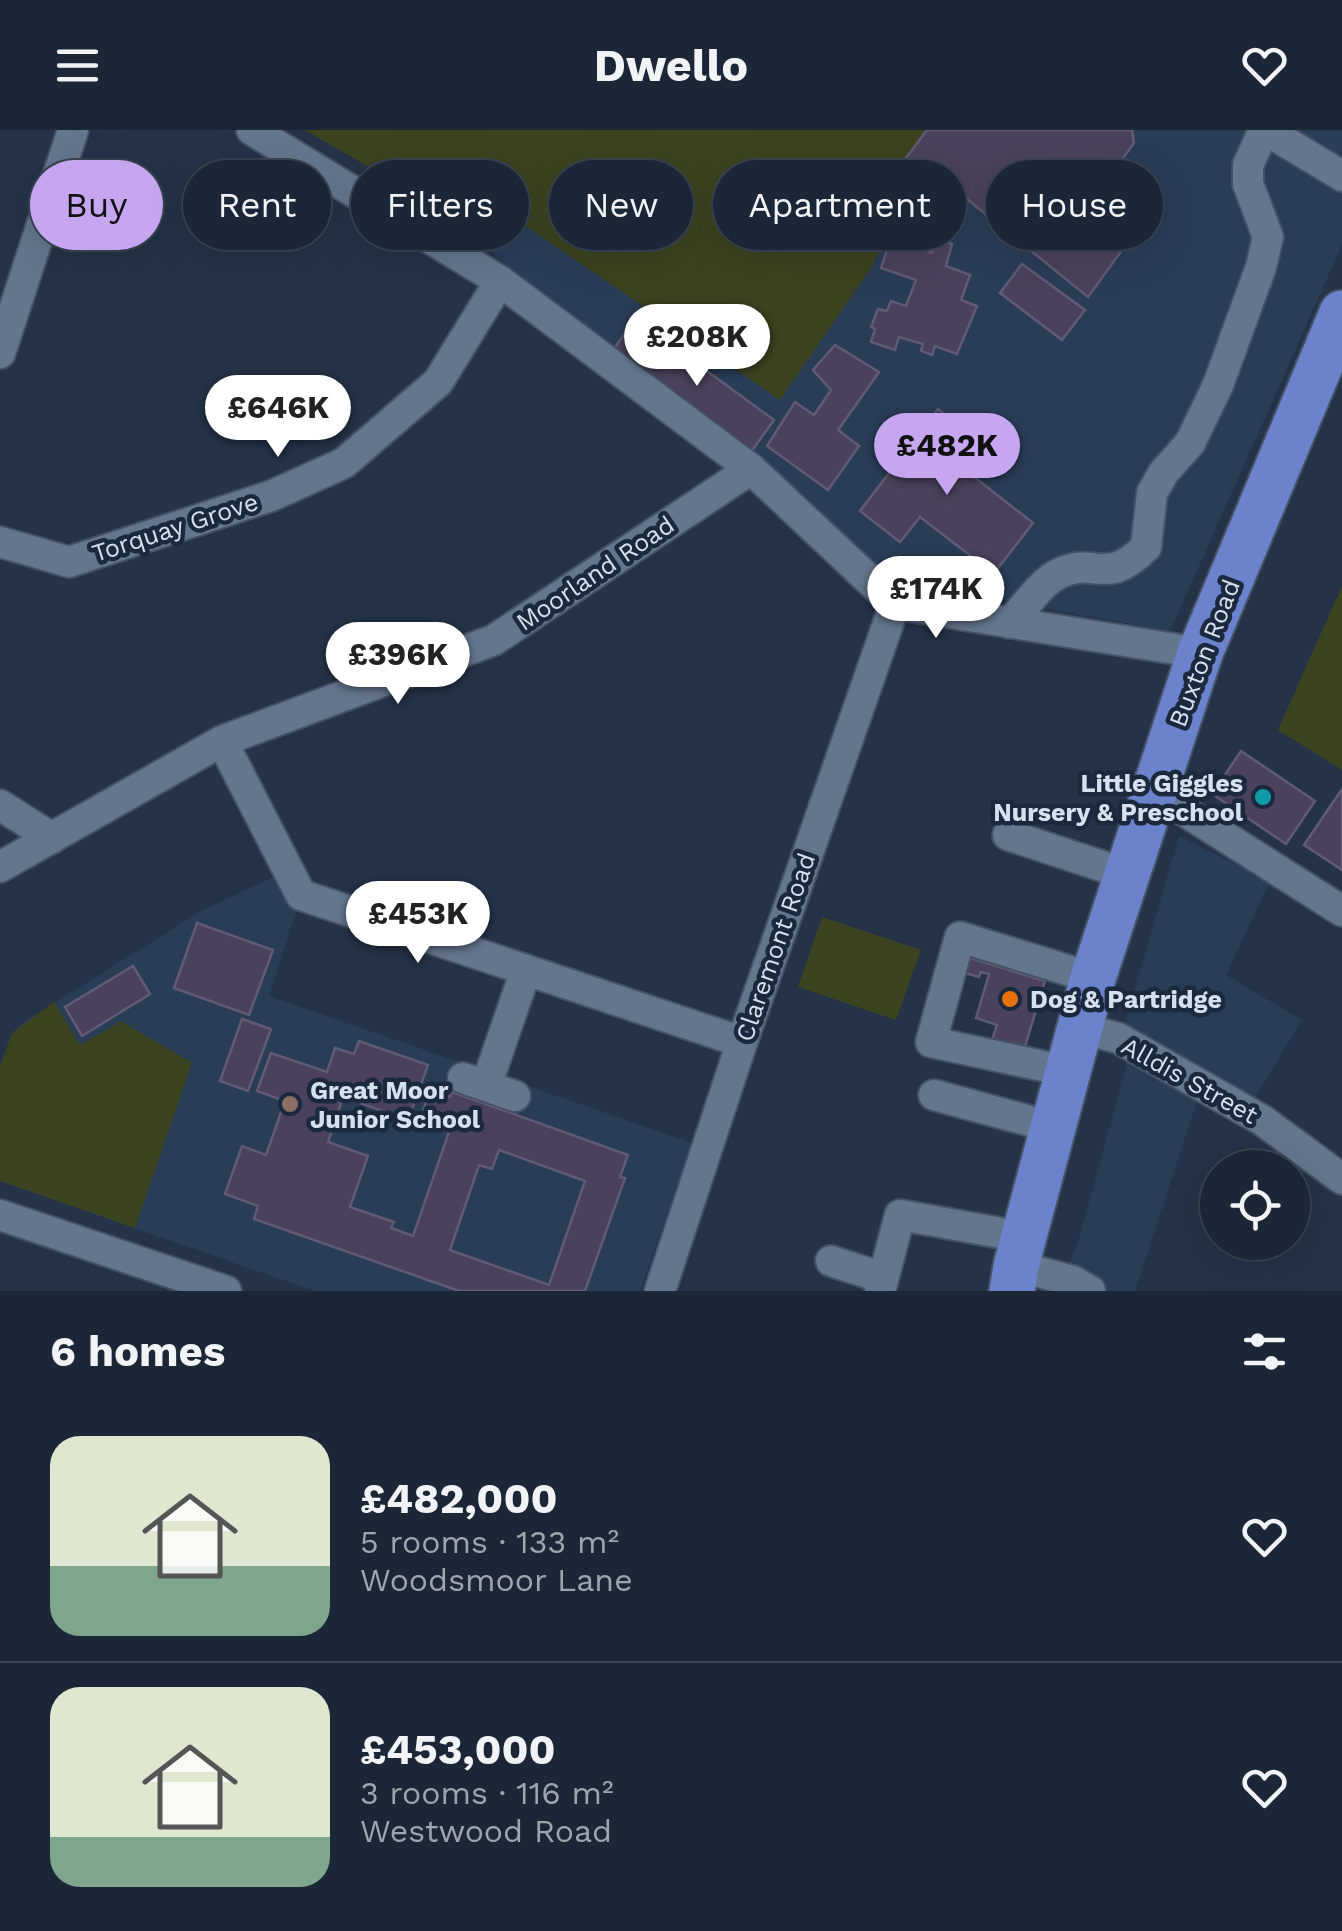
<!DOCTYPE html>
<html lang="en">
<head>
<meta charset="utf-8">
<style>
  :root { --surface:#1b2636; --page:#283242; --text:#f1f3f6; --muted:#a0a5ad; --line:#394351; --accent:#c6a6f0 }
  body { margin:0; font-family:"Work Sans",sans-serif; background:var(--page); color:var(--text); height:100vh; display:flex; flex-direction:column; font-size:38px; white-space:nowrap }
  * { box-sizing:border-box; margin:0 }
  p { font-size:32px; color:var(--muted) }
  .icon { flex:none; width:55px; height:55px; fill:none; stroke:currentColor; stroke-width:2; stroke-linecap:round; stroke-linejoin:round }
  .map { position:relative; height:1161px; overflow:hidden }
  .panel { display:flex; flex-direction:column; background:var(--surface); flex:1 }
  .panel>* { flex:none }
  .banner { position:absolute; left:30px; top:30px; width:1282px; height:90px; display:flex; gap:20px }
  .tools { position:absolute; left:1200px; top:1020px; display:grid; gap:20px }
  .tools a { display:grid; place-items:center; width:110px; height:110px; border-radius:50%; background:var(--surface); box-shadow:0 10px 40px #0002,0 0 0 2px var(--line); font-size:50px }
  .price { position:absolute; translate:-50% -85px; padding:0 22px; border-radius:35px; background:#fff; color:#222; font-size:32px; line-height:65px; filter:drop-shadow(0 2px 5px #0008) }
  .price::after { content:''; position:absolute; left:50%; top:60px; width:30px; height:22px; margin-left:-15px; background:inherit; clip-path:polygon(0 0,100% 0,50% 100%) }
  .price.current { background:var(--accent); color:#111 }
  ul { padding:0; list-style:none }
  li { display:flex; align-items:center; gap:30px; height:250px; padding:0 50px }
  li+li { border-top:2px solid var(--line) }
  li span { display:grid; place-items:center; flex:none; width:280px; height:200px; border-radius:30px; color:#555 }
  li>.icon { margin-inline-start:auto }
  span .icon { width:120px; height:120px; fill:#fffc; stroke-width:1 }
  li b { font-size:42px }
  h2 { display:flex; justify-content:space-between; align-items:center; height:120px; padding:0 50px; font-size:42px }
  .pill { padding:0 35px; border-radius:45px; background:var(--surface); box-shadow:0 10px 40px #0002,0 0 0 2px var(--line); font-size:35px; line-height:90px }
  .pill.current { background:var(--accent); color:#111 }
  header { display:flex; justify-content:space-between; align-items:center; height:130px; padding:0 50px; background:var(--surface); font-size:45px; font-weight:700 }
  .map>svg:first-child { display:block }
  .built { fill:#2a3d57 }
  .green { fill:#3b4320 }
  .building { fill:#4a425c; stroke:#625b75; stroke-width:2.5; fill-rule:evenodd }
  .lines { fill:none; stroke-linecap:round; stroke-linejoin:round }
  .minor-casing { stroke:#455164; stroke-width:34 }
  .highway-casing { stroke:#455164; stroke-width:49 }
  .minor { stroke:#64768e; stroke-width:30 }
  .highway { stroke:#6b83cc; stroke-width:45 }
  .culture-dot { fill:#0f9aa8; stroke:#1a293d; stroke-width:4 }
  .food-dot { fill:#e8710a; stroke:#1a293d; stroke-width:4 }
  .education-dot { fill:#8d6e63; stroke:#1a293d; stroke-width:4 }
  .labels { text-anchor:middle; stroke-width:9; stroke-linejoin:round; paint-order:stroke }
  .street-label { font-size:25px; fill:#d6e0ee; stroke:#1a293d }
  .poi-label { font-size:25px; font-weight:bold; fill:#d6e0ee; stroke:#1a293d; text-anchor:start }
</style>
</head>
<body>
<header><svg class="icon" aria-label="menu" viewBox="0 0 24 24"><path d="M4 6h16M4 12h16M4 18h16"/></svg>Dwello<svg class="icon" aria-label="heart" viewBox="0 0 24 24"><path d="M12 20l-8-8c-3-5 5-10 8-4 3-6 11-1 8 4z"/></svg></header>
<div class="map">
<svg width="1342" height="1161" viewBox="0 0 1342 1161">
  <rect width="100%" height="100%" fill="#243348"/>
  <g class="built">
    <path d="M305,0h1037v115l-172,386 -271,-49 -470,-380z"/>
    <path d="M1179,706l91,45 -44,94 76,45 -63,104 -41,-26 -63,193h-77l20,-49 48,-175 1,-51z"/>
    <path d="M276,746l22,30 -29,90 423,147 -52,148h-325l-315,-110v-115l12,-33 12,-11 179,-112z"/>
  </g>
  <g class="green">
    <path d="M305,0h621l-32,42 -5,13 -1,47 -17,36 -91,132 -326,-223 -25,25z"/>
    <path d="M1342,456v184l-64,-40z"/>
    <path d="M822,787l99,33 -25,70 -98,-33z"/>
    <path d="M54,872l26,43 41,-24 71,42 -57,165 -135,-47v-115l12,-33z"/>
  </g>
  <g class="building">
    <path d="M927,0h205l2,13 -13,18 41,34 -74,102 -121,-98 -6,8 -58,-45z"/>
    <path d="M891,108l41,15 5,-14 15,5 -6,22 24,9 -9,25 16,6 -20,48 -22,-8 -3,9 -11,-4 2,-7 -24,-7 -4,13 -24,-8 4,-13 -4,-2 7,-18 9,2 4,-10 15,5 10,-26 -35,-12z"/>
    <path d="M1022,134l63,46 -23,30 -62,-47z"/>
    <path d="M630,196l42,31 5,-8 97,71 -23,32 -138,-102z"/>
    <path d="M835,215l44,27 -41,58 21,16 -31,44 -61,-44 28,-44 19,13 17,-25 -18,-20z"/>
    <path d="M938,279l40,31 -19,25 74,58 -45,58 -21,-17 5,-7 -52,-40 -20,25 -40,-31z"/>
    <path d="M1241,621l74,50 -29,43 -74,-50z"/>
    <path d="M1342,659v81l-38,-25z"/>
    <path d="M197,793l76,27 -24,65 -75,-27z"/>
    <path d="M970,828l75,23 -22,72 -32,-10 6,-18 -21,-7 13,-44 -8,-2 -2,5 -14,-4z"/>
    <path d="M133,836l17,28 -68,42 -17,-29z"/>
    <path d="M242,889l29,10 -23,62 -28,-10z"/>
    <path d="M359,911l69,24 -20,55 -65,-23 -15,45 40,14 -18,51 44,15 -3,6 22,8 36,-104 -30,-11 9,-24 14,5 2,-7 6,2 2,-5 176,63 -8,22 5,1 -40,113h-126l-205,-72 4,-13 -33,-12 17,-48 24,9 19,-54 -28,-10 14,-38 56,19 8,-24 19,6zM499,1020l86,31 -36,104 -99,-35 29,-85 13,4z"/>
  </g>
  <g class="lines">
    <defs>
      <g id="minor">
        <path d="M252,0l248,151 251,188 144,135 305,49"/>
        <path d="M1266,0l76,46"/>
        <path d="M0,223l73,-223"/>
        <path d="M0,412l69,20 202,-66 73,-33 94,-81 62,-101"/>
        <path d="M1010,493c14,-15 31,-41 50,-50 36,-17 45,15 86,-26l6,-54 12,-21 26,-29 28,-58 43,-118 7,-30 -20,-53v-19l16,-35"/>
        <path d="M222,611l79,154 441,147"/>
        <path d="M1153,661l189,120"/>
        <path d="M0,675l52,33"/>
        <path d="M1008,705l118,39"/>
        <path d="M0,737l222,-126 272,-101 257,-171"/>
        <path d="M1080,898l38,10 144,82 80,59"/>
        <path d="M1066,941l-135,-29 29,-105 133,41"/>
        <path d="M463,948l52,18"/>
        <path d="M486,956l40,-116"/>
        <path d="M934,965l118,32"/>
        <path d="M0,1085l226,76"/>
        <path d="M831,1131l52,17"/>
        <path d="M1016,1136l57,15 17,10"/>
        <path d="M660,1161l82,-249 153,-438"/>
        <path d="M880,1161l20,-76 123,22"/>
      </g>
      <path id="highway" d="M1012,1161l4,-25 77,-288 107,-325 142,-340"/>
    </defs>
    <use href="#minor" class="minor-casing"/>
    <use href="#highway" class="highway-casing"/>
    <use href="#minor" class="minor"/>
    <use href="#highway" class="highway"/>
  </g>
  <circle class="culture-dot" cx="1263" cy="667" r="10"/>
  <circle class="food-dot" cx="1010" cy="869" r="10"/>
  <circle class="education-dot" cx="290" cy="974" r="10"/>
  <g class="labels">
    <g class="street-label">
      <text transform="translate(175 397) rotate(-18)" y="9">Torquay Grove</text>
      <text transform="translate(595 443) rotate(-34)" y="9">Moorland Road</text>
      <text transform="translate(1204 523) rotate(-69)" y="9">Buxton Road</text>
      <text transform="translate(775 817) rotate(-71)" y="9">Claremont Road</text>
      <text transform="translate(1190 950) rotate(29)" y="9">Alldis Street</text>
    </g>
    <g class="poi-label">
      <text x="1243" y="662" text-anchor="end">Little Giggles<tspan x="1243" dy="29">Nursery &amp; Preschool</tspan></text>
      <text x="1030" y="878">Dog &amp; Partridge</text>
      <text x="310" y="969">Great Moor<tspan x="310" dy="29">Junior School</tspan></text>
    </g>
  </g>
</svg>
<div class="tools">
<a><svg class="icon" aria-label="locate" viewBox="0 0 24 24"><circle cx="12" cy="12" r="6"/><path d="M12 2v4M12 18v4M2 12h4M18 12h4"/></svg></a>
</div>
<b class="price" style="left:697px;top:259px">£208K</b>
<b class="price" style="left:278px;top:330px">£646K</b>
<b class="price current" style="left:947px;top:368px">£482K</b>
<b class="price" style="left:936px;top:511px">£174K</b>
<b class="price" style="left:398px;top:577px">£396K</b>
<b class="price" style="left:418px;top:836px">£453K</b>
<div class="banner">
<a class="pill current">Buy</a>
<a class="pill">Rent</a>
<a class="pill">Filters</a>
<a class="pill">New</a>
<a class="pill">Apartment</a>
<a class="pill">House</a>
</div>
</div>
<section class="panel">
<h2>6 homes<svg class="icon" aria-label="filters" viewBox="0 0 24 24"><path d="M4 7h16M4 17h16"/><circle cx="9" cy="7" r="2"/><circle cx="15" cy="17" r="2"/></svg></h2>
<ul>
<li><span style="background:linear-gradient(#dfe7d0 65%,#7fa58c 0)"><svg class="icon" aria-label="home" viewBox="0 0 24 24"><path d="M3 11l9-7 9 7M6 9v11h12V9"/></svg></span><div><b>£482,000</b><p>5 rooms · 133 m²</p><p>Woodsmoor Lane</p></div><svg class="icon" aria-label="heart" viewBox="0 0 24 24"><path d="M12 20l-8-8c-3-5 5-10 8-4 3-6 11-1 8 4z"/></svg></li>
<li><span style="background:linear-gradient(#dfe7d0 75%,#7fa58c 0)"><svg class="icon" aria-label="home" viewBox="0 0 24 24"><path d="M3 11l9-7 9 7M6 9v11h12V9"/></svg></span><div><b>£453,000</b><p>3 rooms · 116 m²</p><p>Westwood Road</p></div><svg class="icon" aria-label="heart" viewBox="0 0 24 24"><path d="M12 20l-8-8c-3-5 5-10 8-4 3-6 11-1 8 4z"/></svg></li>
</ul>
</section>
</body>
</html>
